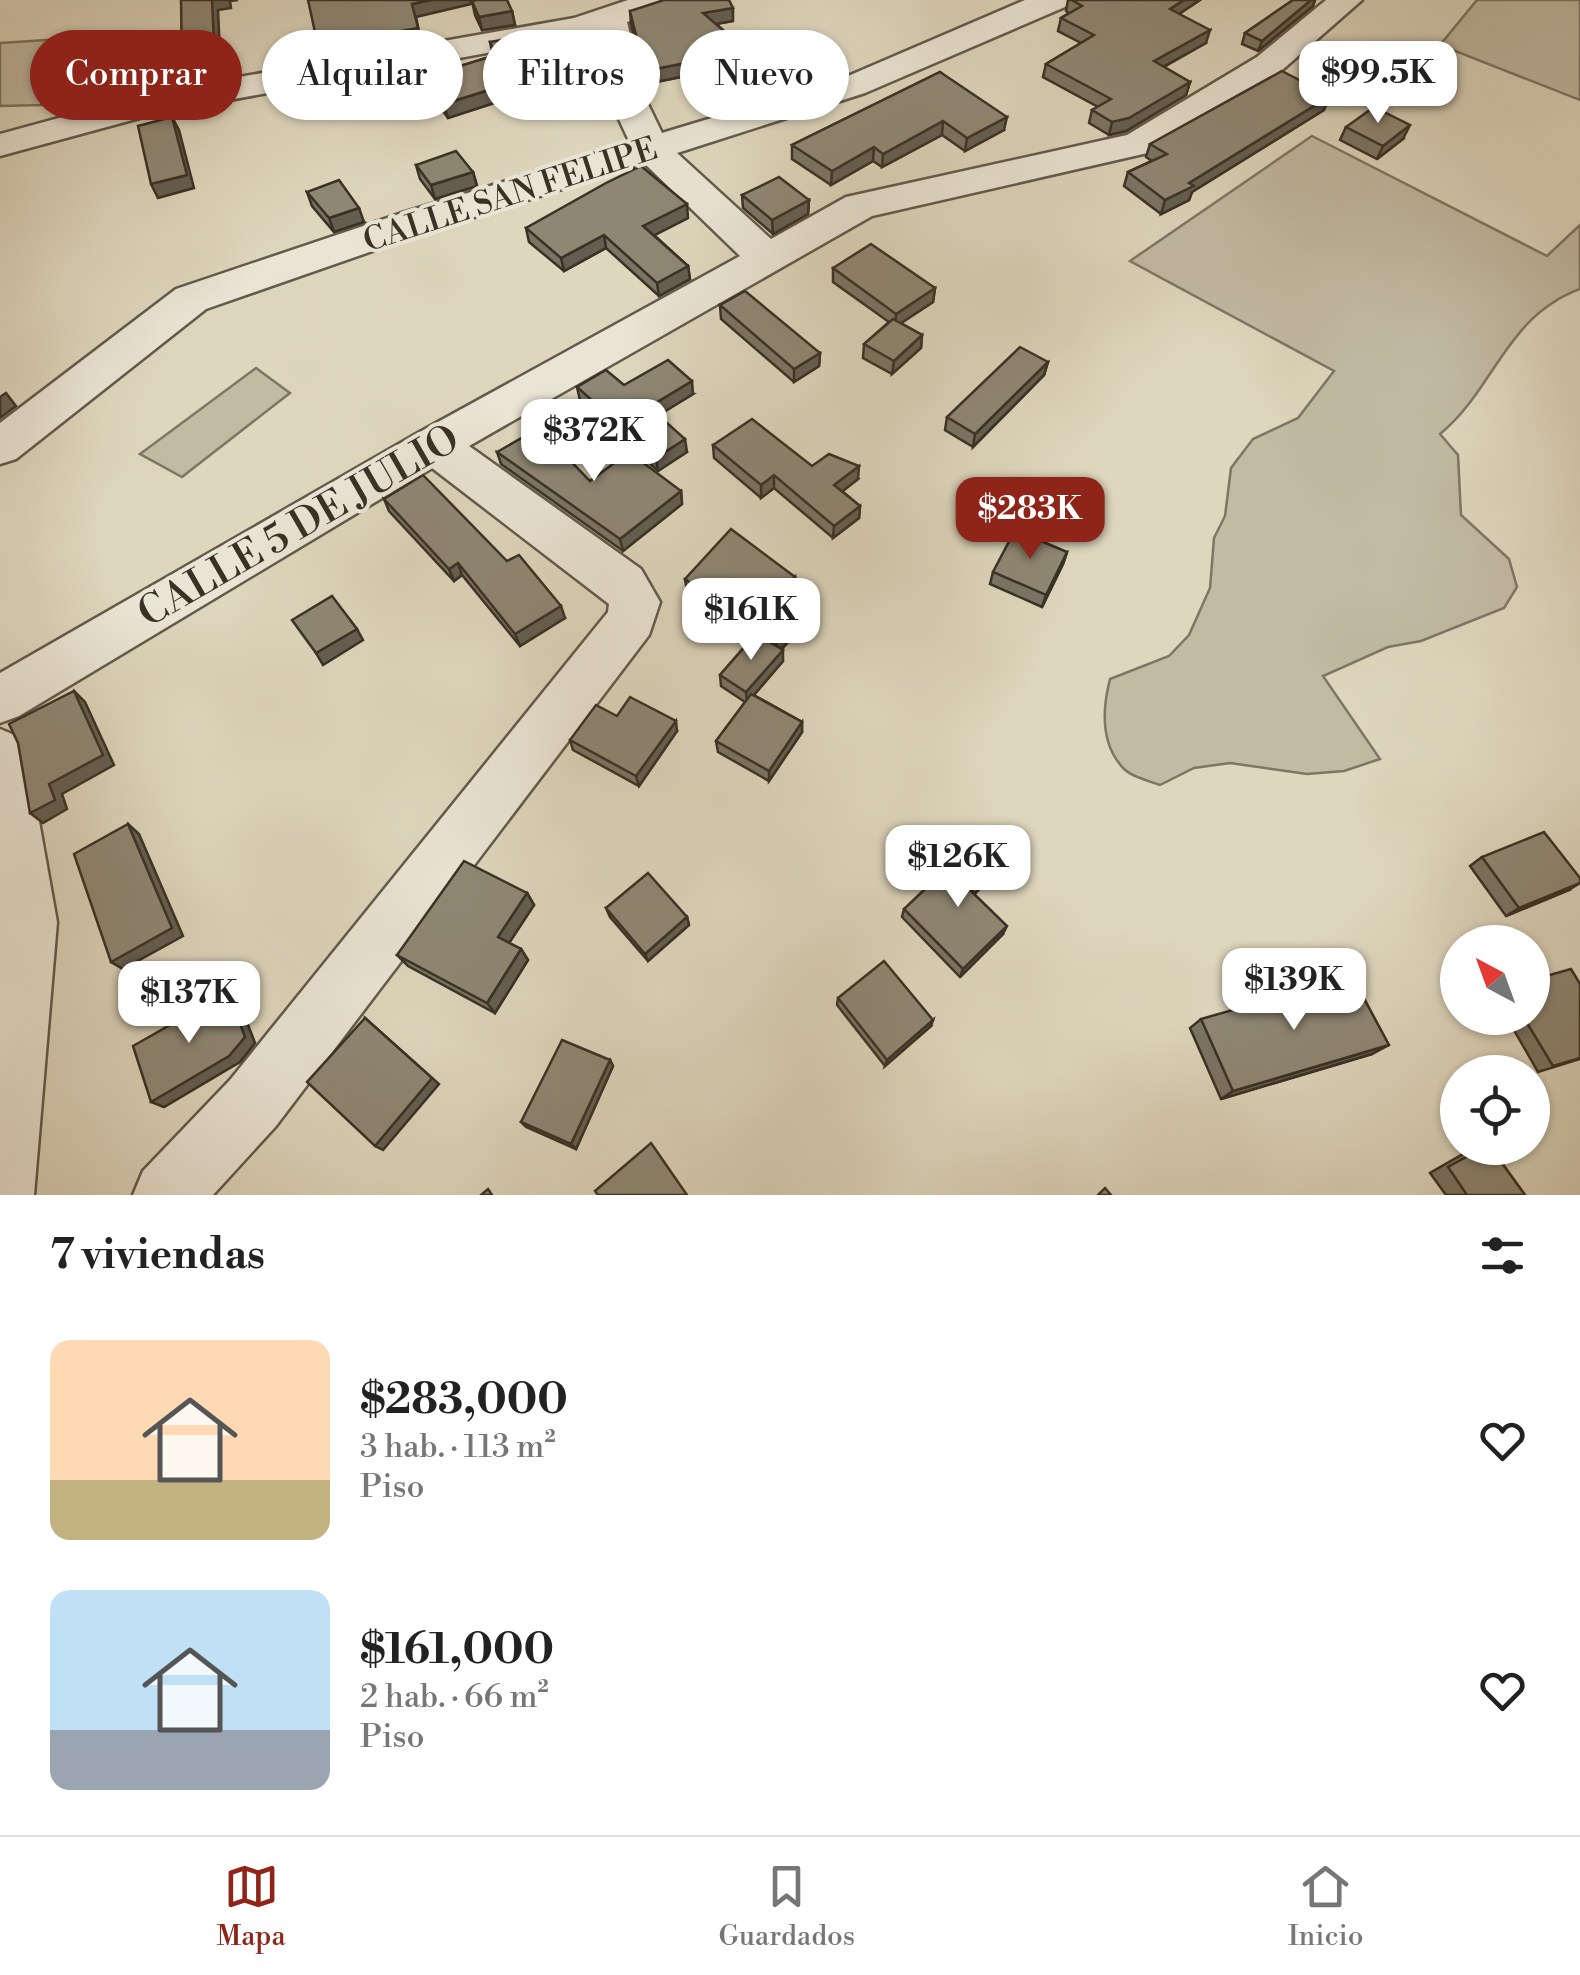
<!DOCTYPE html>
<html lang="es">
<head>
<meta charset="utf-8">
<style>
  :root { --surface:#fff; --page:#f6f6f6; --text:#222; --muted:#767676; --line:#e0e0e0; --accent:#8f2418 }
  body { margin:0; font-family:"Libre Bodoni",serif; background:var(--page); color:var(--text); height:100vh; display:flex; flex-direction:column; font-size:38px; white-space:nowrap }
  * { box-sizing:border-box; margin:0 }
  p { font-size:32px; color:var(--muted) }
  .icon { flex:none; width:55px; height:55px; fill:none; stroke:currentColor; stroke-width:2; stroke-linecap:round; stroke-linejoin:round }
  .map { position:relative; height:1195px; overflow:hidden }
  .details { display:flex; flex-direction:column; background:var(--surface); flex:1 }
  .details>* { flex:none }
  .top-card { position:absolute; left:30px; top:30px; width:1000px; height:90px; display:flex; gap:20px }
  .needle { width:65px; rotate:319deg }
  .fabs { position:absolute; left:1440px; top:925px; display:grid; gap:20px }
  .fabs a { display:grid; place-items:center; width:110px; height:110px; border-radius:50%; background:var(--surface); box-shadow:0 2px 8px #0004; font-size:50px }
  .price { position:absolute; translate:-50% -85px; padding:0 22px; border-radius:20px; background:#fff; color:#222; font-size:32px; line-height:65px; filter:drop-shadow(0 2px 5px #0008) }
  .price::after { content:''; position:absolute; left:50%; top:60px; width:30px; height:22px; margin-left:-15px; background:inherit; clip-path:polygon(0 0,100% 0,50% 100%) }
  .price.on { background:var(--accent); color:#fff }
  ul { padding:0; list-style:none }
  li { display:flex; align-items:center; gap:30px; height:250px; padding:0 50px }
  li span { display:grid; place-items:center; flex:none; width:280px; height:200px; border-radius:20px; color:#555 }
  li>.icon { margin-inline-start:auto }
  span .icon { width:120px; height:120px; fill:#fffc; stroke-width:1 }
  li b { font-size:42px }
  h2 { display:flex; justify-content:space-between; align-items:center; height:120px; padding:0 50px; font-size:42px }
  .chip { padding:0 35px; border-radius:45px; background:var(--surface); box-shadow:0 2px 8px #0004; font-size:35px; line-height:90px }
  .chip.on { background:var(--accent); color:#fff }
  .tab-bar { display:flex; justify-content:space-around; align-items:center; height:140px; border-top:2px solid var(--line); background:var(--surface); font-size:28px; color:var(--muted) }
  .tab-bar a { display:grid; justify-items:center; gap:5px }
  .tab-bar .on { color:var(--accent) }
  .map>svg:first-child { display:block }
  .green { fill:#c2baa3; stroke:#7e7664; stroke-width:2.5 }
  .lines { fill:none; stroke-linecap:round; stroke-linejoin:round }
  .minor-casing { stroke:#625a4b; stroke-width:5 }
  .minor { fill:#eae4d4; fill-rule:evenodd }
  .wall { fill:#7b7464; stroke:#393125; stroke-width:2.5 }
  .shaded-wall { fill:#645e51; stroke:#393125; stroke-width:2.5 }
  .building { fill:#8f8774; stroke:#393125; stroke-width:2.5 }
  .labels { text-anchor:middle; stroke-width:8; stroke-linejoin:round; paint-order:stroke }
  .far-street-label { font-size:32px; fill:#393125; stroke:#eae4d4 }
  .street-label { font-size:40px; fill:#393125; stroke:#eae4d4 }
</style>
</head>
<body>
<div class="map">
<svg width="1580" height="1195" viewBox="0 0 1580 1195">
  <rect width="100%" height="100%" fill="#ded6bd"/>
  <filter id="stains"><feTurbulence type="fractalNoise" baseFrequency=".002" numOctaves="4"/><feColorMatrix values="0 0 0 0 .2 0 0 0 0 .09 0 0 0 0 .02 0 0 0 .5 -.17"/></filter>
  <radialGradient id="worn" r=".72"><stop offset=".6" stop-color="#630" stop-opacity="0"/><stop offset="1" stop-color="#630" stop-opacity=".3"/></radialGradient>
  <g class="green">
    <path d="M1477,0h103v100l-140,-55z"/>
    <path d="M78,38l-37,67 -41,1v-63z"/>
    <path d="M1312,136l235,120 33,-31v64c-75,28 -85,100 -140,145l18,21 3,60 48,44 8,28 -13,21 -83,33 -33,6 -65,29 57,83 -36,12 -37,3 -77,-11 -36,5 -34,17c-11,-4 -28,-8 -36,-16 -24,-25 -22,-59 -14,-90l59,-23 20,-21 21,-47 4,-50 11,-22 6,-48 22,-29 45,-21 36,-47 -204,-110z"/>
    <path d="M256,368l34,25 -108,84 -42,-23z"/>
  </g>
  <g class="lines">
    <defs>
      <g id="minor">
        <path d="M628,0h48l-4,7 -45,15 19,78 16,33 179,-54 184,-79h44l-4,7 -200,86 -188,60 94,86 75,-42 281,-62 130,-78 69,-57h36l-81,71 -129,81 -280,64 -403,230 172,123 19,33 -11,33 -373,491 -63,69h-80l10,-24 87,-91 378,-468 1,-8 -177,-136 -413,248 -19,7v-50l418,-240 322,-177 -96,-93 -217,69 -221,77 -190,150 -16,5v-41l176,-134 223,-75 231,-71 -20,-43 -14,-67 -438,80 -158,43v-22l154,-42 420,-74z"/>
        <path d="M0,729l19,8 8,17 30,168 -23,273h-34z"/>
      </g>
    </defs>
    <use href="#minor" class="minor-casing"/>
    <use href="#minor" class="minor"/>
  </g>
  <g class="wall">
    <path d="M1068,0h132l-21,14 27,29 -42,24 26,15 -4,13 -60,36 -17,4 -20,-12 3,-13 6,-3 -55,-30 3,-13 35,-21 -23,-12 3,-13 8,-5 -3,-2z"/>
    <path d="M1293,0h22l-2,6 -55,45 -16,-7 3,-11z"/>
    <path d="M472,1l40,10 3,14 -33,5 -7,-15z"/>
    <path d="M630,11l103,10 -17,3 65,56v13l-57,17 -38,-34 -40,8 -15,-60z"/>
    <path d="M490,42l39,5 27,22 3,13 -111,36 -34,-48 -4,-14 18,20 65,-20z"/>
    <path d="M940,72l64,58 -39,21 -23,-16 -60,32 -9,-6 -42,24 -39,-26v-14z"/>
    <path d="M1324,110l-132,82 -3,8 -28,14 -37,-28 4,-14 24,-11 -6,-4 4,-13z"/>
    <path d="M1346,127l57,12 -26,20 -37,-19z"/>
    <path d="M416,165l57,7 4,14 -42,13 -15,-20z"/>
    <path d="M307,192l57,30 -30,10 -22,-26z"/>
    <path d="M742,195l67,5 -1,14 -35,20 -30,-26z"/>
    <path d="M688,218l-34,17 34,31 2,13 -31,17 -53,-48 -42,23 -35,-29 -3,-14z"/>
    <path d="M833,268l102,20 -2,14 -32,21 21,12 -1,13 -29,26 -29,-16 1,-14 25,-22 -56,-40z"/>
    <path d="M720,305l100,48 -1,13 -25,16 -73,-63z"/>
    <path d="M1048,362l-4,13 -71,72 -28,-17 2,-13z"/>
    <path d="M577,387l116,7 -35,21 29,37 -29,19 -78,-71z"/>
    <path d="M713,445l99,21 46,13 -16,12 18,15 -1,12 -26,20 -59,-50 -13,10 -47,-40z"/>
    <path d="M497,452l93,29 91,10 1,13 -59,47 -122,-87z"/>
    <path d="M384,499l123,62 58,57 -45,28 -58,-71 -8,6 -65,-70z"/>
    <path d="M1067,552l-4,12 -21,43 -52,-23 3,-12z"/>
    <path d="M795,577v12l-13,16 18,24 -18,20 1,12 -29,34 48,27v10l-33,49 -51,-29 -2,-11 29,-39 -24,-16 -1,-11 32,-37 -65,-47 -2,-12z"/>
    <path d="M617,716l60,15 -38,55 -66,-36 -3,-10z"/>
    <path d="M1482,857l87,33 -63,26 -36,-50z"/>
    <path d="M991,878l-17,16 29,40 -43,43 -58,-60 2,-8z"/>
    <path d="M527,893l7,12 -25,38 12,6 7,11 -33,53 -87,-47 -11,-11z"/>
    <path d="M606,908l81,9 2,8 -41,36 -38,-44z"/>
    <path d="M838,998l93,28 -46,40 -48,-61z"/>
    <path d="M1507,1018h25l48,41 -42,13z"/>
    <path d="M1201,1019l171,35 -151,45 -31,-71z"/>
    <path d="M610,1060l3,6 -37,83 -50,-22 -5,-5z"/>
    <path d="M1479,1148h12l34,47h-79l-16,-22 40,-23z"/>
  </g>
  <g class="shaded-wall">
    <path d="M212,0h26l-8,1 1,7 -13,2 3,66 -33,6 -6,-13z"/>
    <path d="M431,0h39l1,4 -55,13 5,24 -98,17 -5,-12 94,-42z"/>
    <path d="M1184,0h16l-33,22 3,-13z"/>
    <path d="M1311,0h4l-2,6 -55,45 4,-10z"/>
    <path d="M733,8v13l-29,5 -1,-13z"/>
    <path d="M512,11l3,14 -33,5 -3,-13z"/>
    <path d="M1210,30l-4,13 -56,31 4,-13z"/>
    <path d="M685,63l1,13 -40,8 -1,-13z"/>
    <path d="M556,69l3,13 -111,36 -4,-14z"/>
    <path d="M781,80v13l-57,17 -1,-13z"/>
    <path d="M1190,82l-4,13 -60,36 -17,4 3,-13z"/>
    <path d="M1330,96l-6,14 -132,82 -3,8 -28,14 4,-14 24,-17z"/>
    <path d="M172,117l7,13 15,58 -36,10 -7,-14z"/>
    <path d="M1007,117l-3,13 -39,21 2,-13z"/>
    <path d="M943,121l-1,14 -60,32 1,-13z"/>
    <path d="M1410,125l-7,14 -26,20 6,-13z"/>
    <path d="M874,147l-1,14 -42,24 1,-14z"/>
    <path d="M473,172l4,14 -42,13 -4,-14z"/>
    <path d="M809,200l-1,14 -35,20 -1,-14z"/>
    <path d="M687,204l1,14 -43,22 -2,-14z"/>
    <path d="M359,208l5,14 -30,10 -5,-14z"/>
    <path d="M604,235l2,13 -42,23 -3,-13z"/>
    <path d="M688,266l2,13 -31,17 -2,-13z"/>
    <path d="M935,288l-2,14 -38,25 1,-13z"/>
    <path d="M922,335l-1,13 -29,26 2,-13z"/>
    <path d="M820,353l-1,13 -25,16v-13z"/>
    <path d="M1048,362l-4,13 -71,72 2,-13z"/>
    <path d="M692,381l1,13 -42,26 -2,-13z"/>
    <path d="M6,393l10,13 -16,12v-21z"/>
    <path d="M685,439l2,13 -29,19 -2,-13z"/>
    <path d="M859,466l-1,13 -24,19v-13z"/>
    <path d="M774,475v13l-13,10v-13z"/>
    <path d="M681,491l1,13 -59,47 -3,-12z"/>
    <path d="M860,506l-1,12 -26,20 1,-12z"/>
    <path d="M1067,552l-4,12 -21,43 4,-12z"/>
    <path d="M458,563l4,12 -8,6 -5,-12z"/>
    <path d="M795,577v12l-19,24v-12z"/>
    <path d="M561,606l4,12 -45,28 -5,-12z"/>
    <path d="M801,617l-1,12 -24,25v-11z"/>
    <path d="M357,629l6,11 -40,25 -7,-12z"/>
    <path d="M783,650v11l-36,42 -1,-11z"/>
    <path d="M74,691l11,11 29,63 -52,29 5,15 -24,14 -13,-10 19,-29z"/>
    <path d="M676,721l1,10 -38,55 -3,-10z"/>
    <path d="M802,722v10l-33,49v-10z"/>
    <path d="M128,824l11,10 44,102 -60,33 -12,-7z"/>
    <path d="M994,869l-3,9 -23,22 3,-9z"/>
    <path d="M1580,883l-11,7 -63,26 13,-8z"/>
    <path d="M527,893l7,12 -29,44 -7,-12z"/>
    <path d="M687,917l2,8 -41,36 -3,-7z"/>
    <path d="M1007,926l-4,8 -43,43 3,-8z"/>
    <path d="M521,949l7,11 -33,53 -8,-10z"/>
    <path d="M228,992l10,7 17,44 -15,19 -76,45 -13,-5z"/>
    <path d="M365,1018l74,66 -56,66 -8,-4z"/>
    <path d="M933,1020l-2,6 -46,40 2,-6z"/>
    <path d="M1389,1045l-17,9 -151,45 12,-8z"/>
    <path d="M610,1060l3,6 -37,83 -5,-5z"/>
  </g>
  <g class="building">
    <path d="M181,0h31l3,63 -33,6z"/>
    <path d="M308,0h123l-19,4 6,24 -100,18z"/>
    <path d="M477,0h30l5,11 -33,6 -7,-16z"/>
    <path d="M664,0h65l4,8 -30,5 78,67 -58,17 -38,-34 -40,8 -15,-60z"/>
    <path d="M1072,0h112l-14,9 40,21 -56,31 36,21 -61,36 -17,4 -20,-12 19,-11 -65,-35 48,-29 -33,-17 21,-12z"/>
    <path d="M1293,0h18l-49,41 -17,-8z"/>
    <path d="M524,36l5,11 7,-2 20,24 -112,35 -34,-48 13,-2 5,22 68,-21 -6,-13z"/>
    <path d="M1282,71l48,25 -141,87 5,3 -29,14 -37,-28 39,-18 -17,-10z"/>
    <path d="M940,72l67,45 -40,21 -24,-17 -60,33 -9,-7 -42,24 -40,-26z"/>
    <path d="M1374,107l36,18 -27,21 -37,-19z"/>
    <path d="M172,117l15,58 -36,9 -13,-58z"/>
    <path d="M456,151l17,21 -42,13 -15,-20z"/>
    <path d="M641,166l46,38 -44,22 45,40 -31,17 -53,-48 -43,23 -35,-30 80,-45z"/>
    <path d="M779,177l30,23 -37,20 -30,-25z"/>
    <path d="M339,180l20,28 -30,10 -22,-26z"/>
    <path d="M871,244l64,44 -39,26 -63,-46z"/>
    <path d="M745,291l75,62 -26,16 -74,-64z"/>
    <path d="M893,319l29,16 -28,26 -30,-17z"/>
    <path d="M1020,347l28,15 -73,72 -28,-17z"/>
    <path d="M668,360l24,21 -43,26 36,32 -29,19 -79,-71 29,-17 18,15z"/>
    <path d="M752,419l60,47 17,-12 30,12 -25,19 26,21 -26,20 -60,-51 -13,10 -48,-40z"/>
    <path d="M539,428l51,53 39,-29 52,39 -61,48 -123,-87z"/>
    <path d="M423,475l84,86 12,-6 42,51 -46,28 -57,-71 -9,6 -65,-70z"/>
    <path d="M731,529l64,48 -19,24 25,16 -25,26 -91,-64z"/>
    <path d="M1015,530l52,22 -21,43 -53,-23z"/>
    <path d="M332,596l25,33 -41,24 -24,-33z"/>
    <path d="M756,634l27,16 -37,42 -26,-17z"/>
    <path d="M74,691l29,64 -54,29 6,16 -25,13 -12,-70 -9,-19z"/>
    <path d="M751,694l51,28 -33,49 -53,-30z"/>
    <path d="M630,697l46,24 -40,55 -66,-36 26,-35 21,11z"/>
    <path d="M128,824l44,104 -61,34 -37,-108z"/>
    <path d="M1544,832l36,46v5l-61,25 -37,-51z"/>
    <path d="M970,846l24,23 -23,22 36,35 -44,43 -59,-60z"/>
    <path d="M464,861l63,32 -29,44 23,12 -34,54 -90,-48z"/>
    <path d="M648,873l39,44 -42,37 -39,-46z"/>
    <path d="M884,961l49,59 -46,40 -49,-62z"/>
    <path d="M1571,969l9,15v74l-27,8 -29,-48h8v-38z"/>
    <path d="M1352,976l37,69 -156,46 -32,-72z"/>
    <path d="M228,992l17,45 -16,19 -78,46 -18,-56z"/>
    <path d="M365,1018l67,60 -57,68 -68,-64z"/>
    <path d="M562,1040l48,20 -39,84 -50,-22z"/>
    <path d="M651,1143l36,52h-89l-3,-4z"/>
    <path d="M1483,1148h8l34,47h-58l-19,-28z"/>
    <path d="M1105,1188l6,7h-13z"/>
    <path d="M488,1189l4,6h-11z"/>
  </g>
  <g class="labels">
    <g class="far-street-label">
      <text transform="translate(510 194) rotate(-18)" y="11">CALLE SAN FELIPE</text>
    </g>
    <g class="street-label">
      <text transform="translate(298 525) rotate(-30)" y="14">CALLE 5 DE JULIO</text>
    </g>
  </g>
  <rect width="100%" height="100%" filter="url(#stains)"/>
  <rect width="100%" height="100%" fill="url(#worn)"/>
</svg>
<div class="fabs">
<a><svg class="needle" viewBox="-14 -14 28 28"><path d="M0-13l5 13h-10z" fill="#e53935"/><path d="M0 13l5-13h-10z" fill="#767676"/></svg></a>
<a><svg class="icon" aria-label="locate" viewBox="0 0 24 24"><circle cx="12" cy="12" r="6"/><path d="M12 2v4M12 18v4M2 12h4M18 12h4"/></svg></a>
</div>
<b class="price" style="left:1378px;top:126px">$99.5K</b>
<b class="price" style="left:594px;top:484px">$372K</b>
<b class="price on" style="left:1030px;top:562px">$283K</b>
<b class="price" style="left:751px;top:663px">$161K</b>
<b class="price" style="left:958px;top:910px">$126K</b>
<b class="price" style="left:1294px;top:1033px">$139K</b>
<b class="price" style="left:189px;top:1046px">$137K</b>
<div class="top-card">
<a class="chip on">Comprar</a>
<a class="chip">Alquilar</a>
<a class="chip">Filtros</a>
<a class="chip">Nuevo</a>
</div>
</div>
<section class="details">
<h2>7 viviendas<svg class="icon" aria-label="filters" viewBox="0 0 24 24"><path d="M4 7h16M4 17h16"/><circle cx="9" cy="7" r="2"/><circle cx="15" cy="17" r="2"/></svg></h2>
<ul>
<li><span style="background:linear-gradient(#ffd9b3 70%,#c2b280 0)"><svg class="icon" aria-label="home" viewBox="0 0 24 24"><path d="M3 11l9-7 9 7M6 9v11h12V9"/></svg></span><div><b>$283,000</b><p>3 hab. · 113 m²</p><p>Piso</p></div><svg class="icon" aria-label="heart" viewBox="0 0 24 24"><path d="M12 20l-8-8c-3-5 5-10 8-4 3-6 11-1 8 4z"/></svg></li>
<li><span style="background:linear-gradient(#bfe0f5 70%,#9aa5b1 0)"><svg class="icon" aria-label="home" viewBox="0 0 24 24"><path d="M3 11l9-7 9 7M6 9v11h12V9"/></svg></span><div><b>$161,000</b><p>2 hab. · 66 m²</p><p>Piso</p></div><svg class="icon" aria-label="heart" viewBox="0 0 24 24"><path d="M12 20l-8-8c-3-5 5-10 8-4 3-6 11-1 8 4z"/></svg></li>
</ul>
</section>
<nav class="tab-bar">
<a class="on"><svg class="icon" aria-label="map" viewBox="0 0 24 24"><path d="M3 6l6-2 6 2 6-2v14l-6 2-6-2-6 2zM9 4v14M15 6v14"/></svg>Mapa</a>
<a><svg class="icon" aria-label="saved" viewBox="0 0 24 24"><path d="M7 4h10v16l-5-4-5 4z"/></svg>Guardados</a>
<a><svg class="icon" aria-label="home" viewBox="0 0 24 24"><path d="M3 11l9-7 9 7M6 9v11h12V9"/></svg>Inicio</a>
</nav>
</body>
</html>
